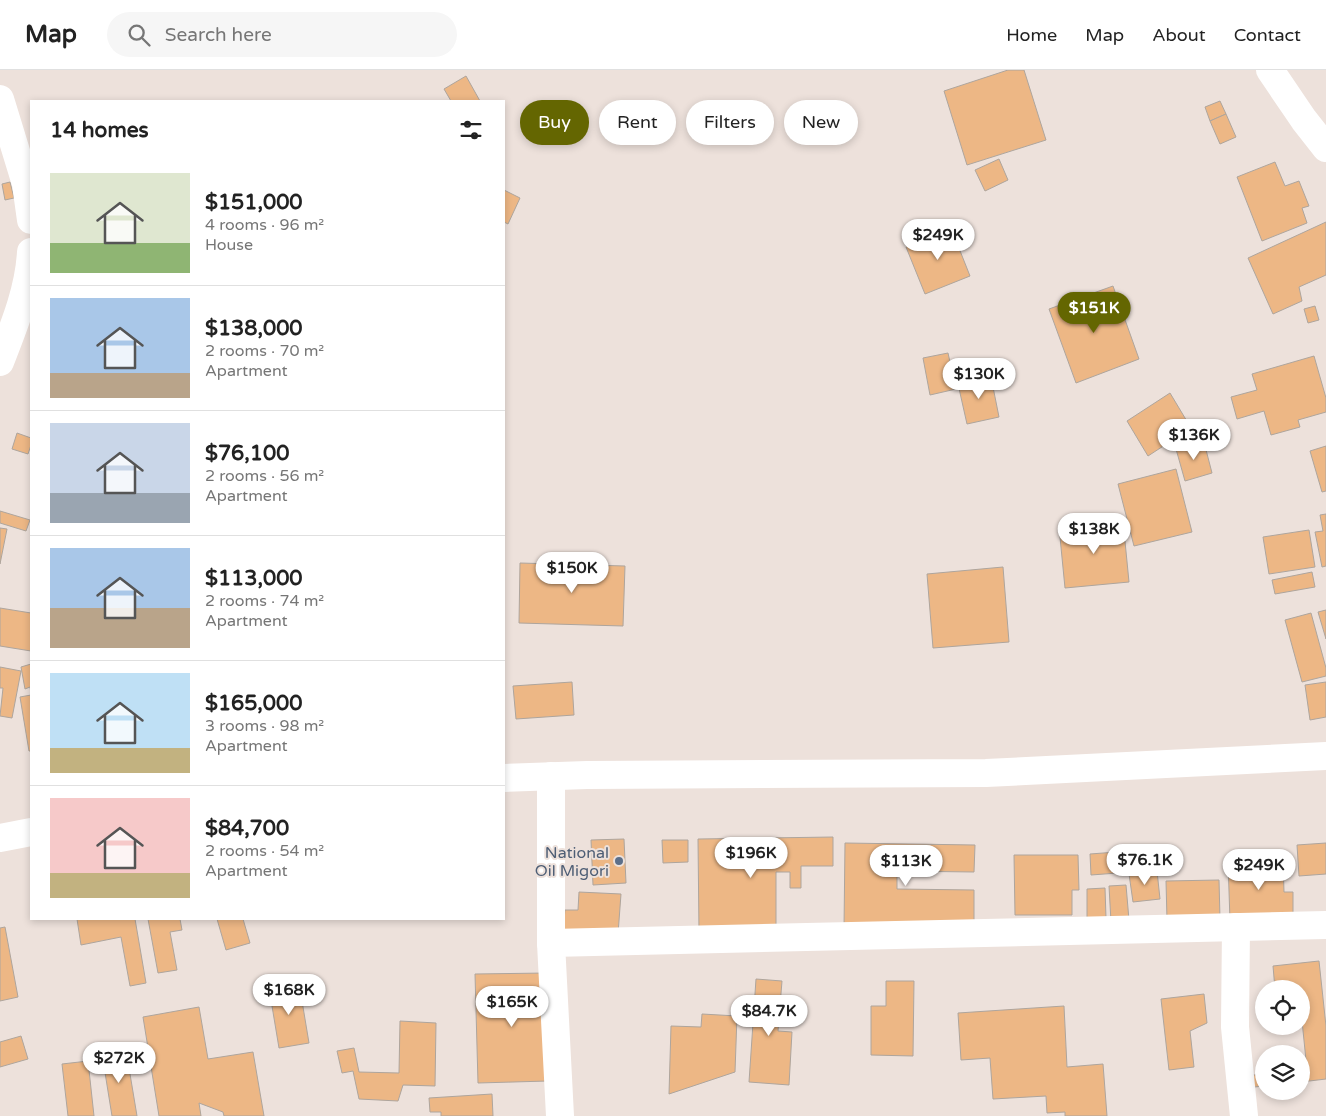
<!DOCTYPE html>
<html lang="en">
<head>
<meta charset="utf-8">
<style>
  :root { --surface:#fff; --page:#f6f6f6; --text:#222; --muted:#767676; --line:#e0e0e0; --accent:#646601 }
  body { margin:0; font-family:"Varela Round",sans-serif; background:var(--page); color:var(--text); height:100vh; display:flex; flex-direction:column; font-size:19px; white-space:nowrap }
  * { box-sizing:border-box; margin:0 }
  p { font-size:16px; color:var(--muted) }
  .icon { flex:none; width:28px; height:28px; fill:none; stroke:currentColor; stroke-width:2; stroke-linecap:round; stroke-linejoin:round }
  .map { position:relative; flex:1; overflow:hidden }
  .details { position:absolute; left:30px; top:30px; width:475px; height:820px; display:flex; flex-direction:column; background:var(--surface); border-radius:0px; box-shadow:0 2px 8px #0003 }
  .details>* { flex:none }
  .top-card { position:absolute; left:520px; top:30px; width:475px; height:45px; display:flex; gap:10px }
  .fabs { position:absolute; left:1255px; top:910px; display:grid; gap:10px }
  .fabs a { display:grid; place-items:center; width:55px; height:55px; border-radius:50%; background:var(--surface); box-shadow:0 2px 8px #0003; font-size:25px }
  .price { position:absolute; translate:-50% -42px; padding:0 11px; border-radius:18px; background:#fff; color:#222; font-size:16px; line-height:32px; filter:drop-shadow(0 1px 2px #0008) }
  .price::after { content:''; position:absolute; left:50%; top:30px; width:15px; height:11px; margin-left:-8px; background:inherit; clip-path:polygon(0 0,100% 0,50% 100%) }
  .price.on { background:var(--accent); color:#fff }
  ul { padding:0; list-style:none }
  li { display:flex; align-items:center; gap:15px; height:125px; padding:0 20px }
  li+li { border-top:1px solid var(--line) }
  li span { display:grid; place-items:center; flex:none; width:140px; height:100px; border-radius:0px; color:#555 }
  li>.icon { margin-inline-start:auto }
  span .icon { width:60px; height:60px; fill:#fffc; stroke-width:1 }
  li b { font-size:21px }
  h2 { display:flex; justify-content:space-between; align-items:center; height:60px; padding:0 20px; font-size:21px }
  .pill { padding:0 18px; border-radius:22px; background:var(--surface); box-shadow:0 2px 8px #0003; font-size:18px; line-height:45px }
  .pill.on { background:var(--accent); color:#fff }
  header { display:flex; align-items:center; gap:30px; box-sizing:border-box; height:70px; padding:0 25px; background:var(--surface); border-bottom:1px solid var(--line) }
  header strong { font-size:24px }
  nav { display:flex; gap:28px; margin-inline-start:auto; font-size:18px }
  .search { width:350px; height:45px; background:var(--page); display:flex; align-items:center; gap:12px; box-sizing:border-box; padding:0 18px; border-radius:28px; color:var(--muted); font-size:19px }
  .map>svg:first-child { display:block }
  .building { fill:#edb785; stroke:#aea59d }
  .lines { fill:none; stroke-linecap:round; stroke-linejoin:round }
  .street { stroke:#fff; stroke-width:28 }
  .highway { stroke:#fff; stroke-width:28 }
  .service-dot { fill:#5c6f8a; stroke:#ede1db; stroke-width:2 }
  .labels { text-anchor:middle; stroke-width:4; stroke-linejoin:round; paint-order:stroke }
  .service-label { font-size:16px; fill:#4e5e75; stroke:#ede1db; text-anchor:end }
</style>
</head>
<body>
<header>
<strong>Map</strong>
<div class="search"><svg class="icon" aria-label="search" viewBox="0 0 24 24"><circle cx="10" cy="10" r="6"/><path d="M15 15l6 6"/></svg>Search here</div>
<nav><a>Home</a><a>Map</a><a>About</a><a>Contact</a></nav>
</header>
<div class="map">
<svg width="1326" height="1046" viewBox="0 0 1326 1046">
  <rect width="100%" height="100%" fill="#ede1db"/>
  <g class="building">
    <path d="M1008,0h16l22,70 -79,25 -23,-74z"/>
    <path d="M466,6l14,25h-29l-7,-12z"/>
    <path d="M1220,31l6,13 -16,7 -5,-14z"/>
    <path d="M1226,44l10,23 -16,7 -10,-23z"/>
    <path d="M999,89l9,21 -23,11 -10,-21z"/>
    <path d="M1275,92l10,24 14,-5 10,25 -7,2 5,15 -45,18 -25,-64z"/>
    <path d="M10,112l4,16 -9,2 -3,-16z"/>
    <path d="M504,120l16,8 -12,26 -4,-2z"/>
    <path d="M1326,152v53l-27,12 3,14 -29,13 -25,-56z"/>
    <path d="M951,158l19,48 -45,18 -19,-47z"/>
    <path d="M1113,216l26,73 -63,24 -27,-74z"/>
    <path d="M1315,236l4,14 -11,3 -4,-14z"/>
    <path d="M948,283l8,36 -26,6 -7,-37z"/>
    <path d="M1314,286l12,42v14l-28,8 2,7 -29,8 -7,-24 -27,8 -6,-22 26,-7 -5,-16z"/>
    <path d="M991,307l8,40 -32,7 -9,-40z"/>
    <path d="M1170,323l21,35 -43,28 -21,-35z"/>
    <path d="M17,363l14,5v7l-3,9 -16,-5z"/>
    <path d="M1204,372l8,31 -27,8 -9,-32z"/>
    <path d="M1326,376v45l-4,1 -12,-41z"/>
    <path d="M1176,399l16,63 -58,14 -16,-62z"/>
    <path d="M0,441l30,9 -4,11 -26,-8z"/>
    <path d="M1326,444v52l-4,1 -7,-35 8,-1 -3,-16z"/>
    <path d="M1123,451l6,61 -64,6 -6,-61z"/>
    <path d="M0,458l7,1 -7,35z"/>
    <path d="M1309,460l6,37 -46,7 -6,-37z"/>
    <path d="M520,493l105,3 -2,60 -104,-3z"/>
    <path d="M1003,497l6,75 -76,6 -6,-74z"/>
    <path d="M1312,502l3,15 -40,7 -3,-14z"/>
    <path d="M0,538l31,5v38l-31,-5z"/>
    <path d="M1326,540v29l-8,-27z"/>
    <path d="M1311,543l15,55v8l-24,6 -17,-62z"/>
    <path d="M31,594v29l-1,-6 -5,2 -4,-22z"/>
    <path d="M0,597l21,4 -9,47 -12,-2 3,-28h-3z"/>
    <path d="M572,612l2,33 -58,4 -3,-33z"/>
    <path d="M1326,612v35l-16,3 -5,-35z"/>
    <path d="M31,625v56h-2l-9,-54z"/>
    <path d="M833,767v29h-32v22h-11v-16h-14v59l-77,1 -1,-93z"/>
    <path d="M624,769l2,44 -33,2 -2,-45z"/>
    <path d="M662,770h26v22l-25,1z"/>
    <path d="M845,773l130,2 -1,27 -77,-1v18l77,1v40l-130,-2z"/>
    <path d="M1326,773v31l-27,2 -2,-31z"/>
    <path d="M1130,781l1,21 -40,3 -1,-21z"/>
    <path d="M1014,785h64l1,35h-7v25h-57z"/>
    <path d="M1283,790l1,32h9v27l-63,2 -2,-60z"/>
    <path d="M1157,801l3,28 -27,3 -4,-28z"/>
    <path d="M1219,810l1,39 -53,1 -1,-39z"/>
    <path d="M1126,815l3,35 -18,2 -2,-36z"/>
    <path d="M1105,818l1,30h-19v-29z"/>
    <path d="M579,822l42,2 -3,40 -55,-4 2,-20h13z"/>
    <path d="M77,849h58l11,64 -16,3 -9,-49 -40,8z"/>
    <path d="M148,849h32l2,11 -12,2 7,38 -19,3z"/>
    <path d="M217,849h26l7,24 -24,7z"/>
    <path d="M5,857l13,70 -18,4v-73z"/>
    <path d="M1319,891l7,65v53l-25,3v-12h6l-6,-59v-22h-2v-2l-24,2 -2,-23z"/>
    <path d="M546,903l2,108 -70,2 -3,-109z"/>
    <path d="M756,909l26,2 -4,50 14,1 -3,53 -40,-3z"/>
    <path d="M886,911h28l-1,75 -42,-1v-49h15z"/>
    <path d="M299,913l10,60 -30,5 -10,-60z"/>
    <path d="M1204,924l3,29 -17,8 4,36 -25,3 -8,-71z"/>
    <path d="M1064,936l3,61 36,-3 4,52h-42v-4l-18,1 -1,-17 -53,3 -3,-41 -29,2 -3,-47z"/>
    <path d="M199,937l9,52 45,-7 11,64h-40l-1,-4 -24,-9 2,13h-42l-16,-99z"/>
    <path d="M702,944l35,2 -2,56 -66,22 2,-68 30,1z"/>
    <path d="M400,951l36,2 -1,63 -32,-1 -5,16 -39,-2 -6,-28 -11,2 -5,-22 17,-3 5,24 40,1z"/>
    <path d="M21,966l7,23 -28,8v-25z"/>
    <path d="M126,980l11,66h-25l-10,-62z"/>
    <path d="M88,991l6,55h-26l-6,-52z"/>
    <path d="M1264,1004v12l-19,2 -1,-12z"/>
    <path d="M492,1024l1,22h-52v-4h-11l-1,-14z"/>
  </g>
  <g class="lines">
    <g class="street">
      <path d="M1270,0l34,50 22,28"/>
      <path d="M0,29l26,85 5,36"/>
      <path d="M0,292c14,-36 29,-72 31,-110"/>
      <path d="M1236,857l-1,100 9,89"/>
      <path d="M551,873v-167"/>
      <path d="M560,1046l-9,-173 775,-18"/>
    </g>
    <g class="highway">
      <path d="M504,708l83,-3 399,-2 340,-17"/>
      <path d="M0,768l31,-6"/>
    </g>
  </g>
  <circle class="service-dot" cx="619" cy="791" r="5"/>
  <g class="labels">
    <g class="service-label">
      <text x="609" y="788">National<tspan x="609" dy="18">Oil Migori</tspan></text>
    </g>
  </g>
</svg>
<div class="fabs">
<a><svg class="icon" aria-label="locate" viewBox="0 0 24 24"><circle cx="12" cy="12" r="6"/><path d="M12 2v4M12 18v4M2 12h4M18 12h4"/></svg></a>
<a><svg class="icon" aria-label="layers" viewBox="0 0 24 24"><path d="M12 4l9 5-9 5-9-5zM3 14l9 5 9-5"/></svg></a>
</div>
<b class="price" style="left:938px;top:191px">$249K</b>
<b class="price on" style="left:1094px;top:264px">$151K</b>
<b class="price" style="left:979px;top:330px">$130K</b>
<b class="price" style="left:1194px;top:391px">$136K</b>
<b class="price" style="left:1094px;top:485px">$138K</b>
<b class="price" style="left:572px;top:524px">$150K</b>
<b class="price" style="left:751px;top:809px">$196K</b>
<b class="price" style="left:1145px;top:816px">$76.1K</b>
<b class="price" style="left:906px;top:817px">$113K</b>
<b class="price" style="left:1259px;top:821px">$249K</b>
<b class="price" style="left:289px;top:946px">$168K</b>
<b class="price" style="left:512px;top:958px">$165K</b>
<b class="price" style="left:769px;top:967px">$84.7K</b>
<b class="price" style="left:119px;top:1014px">$272K</b>
<div class="top-card">
<a class="pill on">Buy</a>
<a class="pill">Rent</a>
<a class="pill">Filters</a>
<a class="pill">New</a>
</div>
<section class="details">
<h2>14 homes<svg class="icon" aria-label="filters" viewBox="0 0 24 24"><path d="M4 7h16M4 17h16"/><circle cx="9" cy="7" r="2"/><circle cx="15" cy="17" r="2"/></svg></h2>
<ul>
<li><span style="background:linear-gradient(#dfe7d0 70%,#8fb573 0)"><svg class="icon" aria-label="home" viewBox="0 0 24 24"><path d="M3 11l9-7 9 7M6 9v11h12V9"/></svg></span><div><b>$151,000</b><p>4 rooms · 96 m²</p><p>House</p></div></li>
<li><span style="background:linear-gradient(#a9c7e8 75%,#b9a48a 0)"><svg class="icon" aria-label="home" viewBox="0 0 24 24"><path d="M3 11l9-7 9 7M6 9v11h12V9"/></svg></span><div><b>$138,000</b><p>2 rooms · 70 m²</p><p>Apartment</p></div></li>
<li><span style="background:linear-gradient(#c9d6e8 70%,#9aa5b1 0)"><svg class="icon" aria-label="home" viewBox="0 0 24 24"><path d="M3 11l9-7 9 7M6 9v11h12V9"/></svg></span><div><b>$76,100</b><p>2 rooms · 56 m²</p><p>Apartment</p></div></li>
<li><span style="background:linear-gradient(#a9c7e8 60%,#b9a48a 0)"><svg class="icon" aria-label="home" viewBox="0 0 24 24"><path d="M3 11l9-7 9 7M6 9v11h12V9"/></svg></span><div><b>$113,000</b><p>2 rooms · 74 m²</p><p>Apartment</p></div></li>
<li><span style="background:linear-gradient(#bfe0f5 75%,#c2b280 0)"><svg class="icon" aria-label="home" viewBox="0 0 24 24"><path d="M3 11l9-7 9 7M6 9v11h12V9"/></svg></span><div><b>$165,000</b><p>3 rooms · 98 m²</p><p>Apartment</p></div></li>
<li><span style="background:linear-gradient(#f6c9c9 75%,#c2b280 0)"><svg class="icon" aria-label="home" viewBox="0 0 24 24"><path d="M3 11l9-7 9 7M6 9v11h12V9"/></svg></span><div><b>$84,700</b><p>2 rooms · 54 m²</p><p>Apartment</p></div></li>
</ul>
</section>
</div>
</body>
</html>
